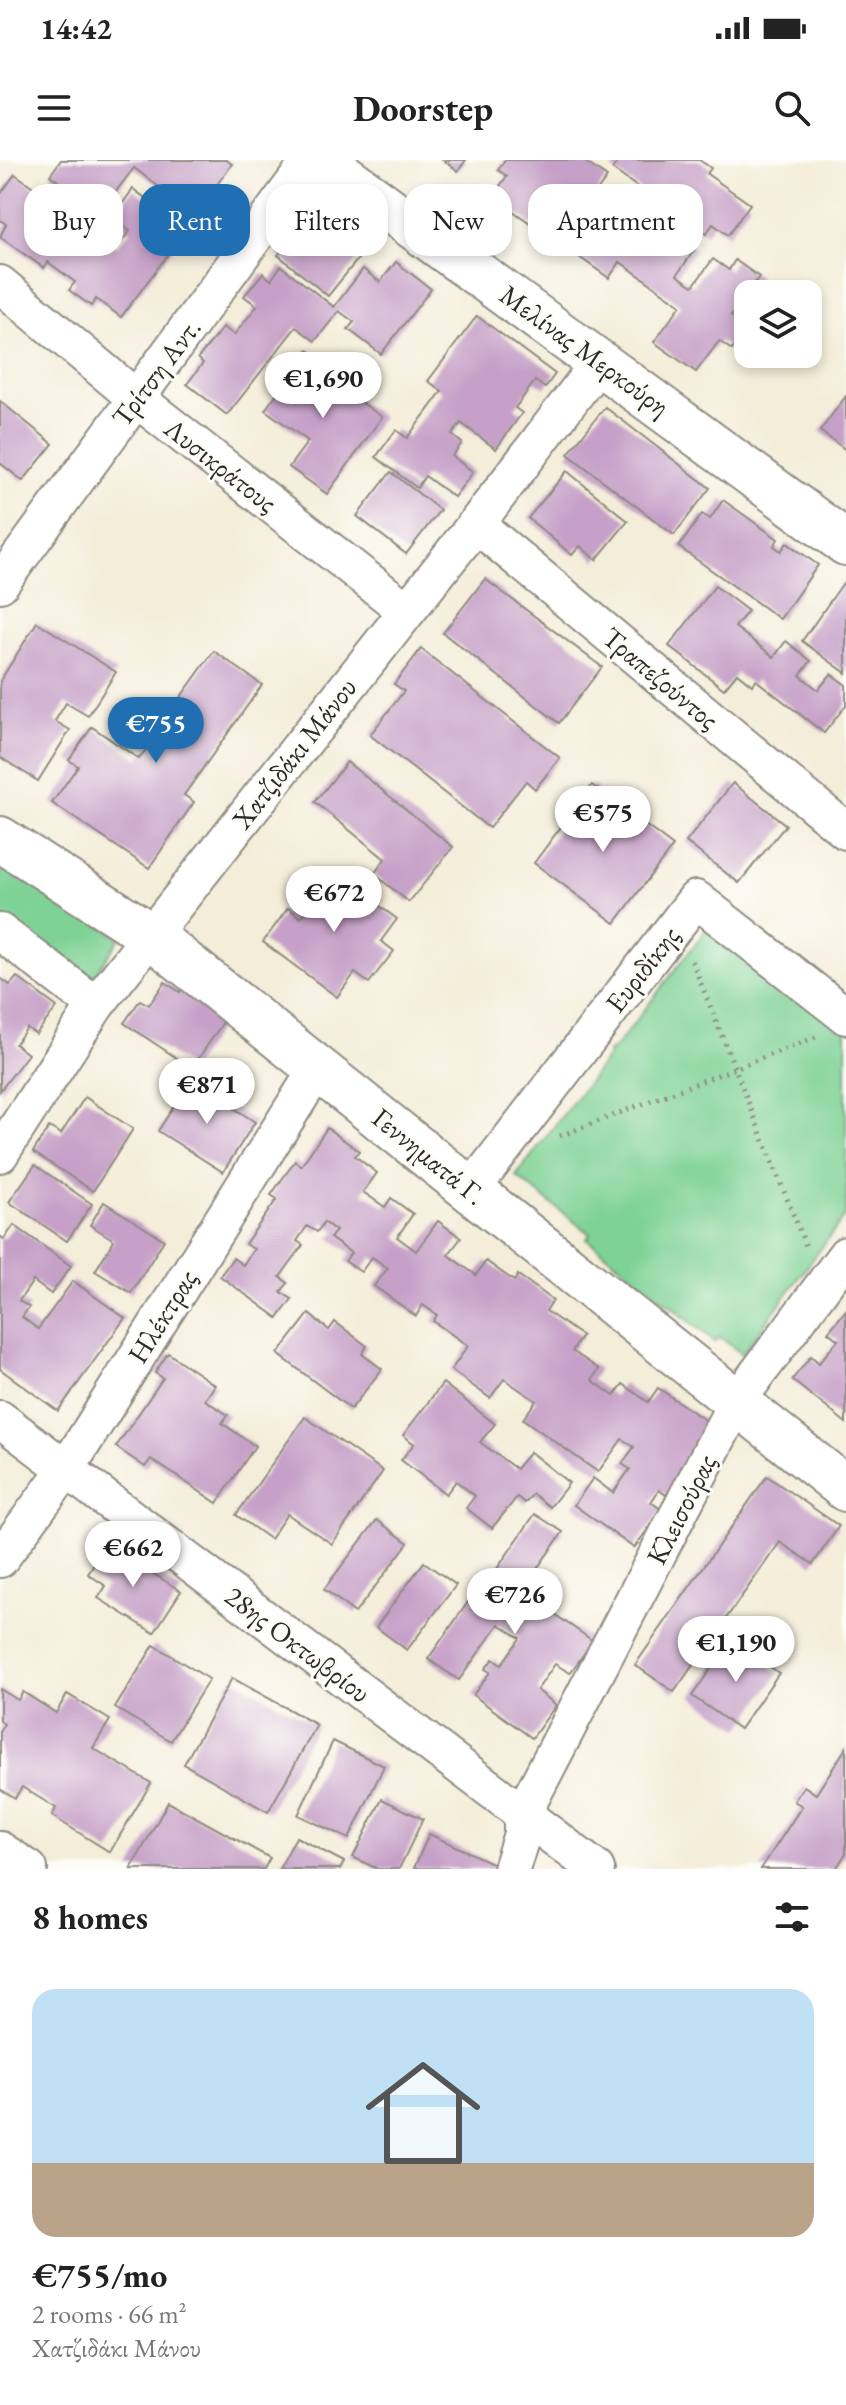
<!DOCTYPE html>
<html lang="en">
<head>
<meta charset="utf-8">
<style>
  :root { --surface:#fff; --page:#f6f6f6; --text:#222; --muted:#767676; --accent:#1f6fb2 }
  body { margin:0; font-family:"EB Garamond",serif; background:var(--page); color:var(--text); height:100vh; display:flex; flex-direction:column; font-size:30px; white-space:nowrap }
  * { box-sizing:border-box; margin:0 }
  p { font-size:26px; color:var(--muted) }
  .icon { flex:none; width:44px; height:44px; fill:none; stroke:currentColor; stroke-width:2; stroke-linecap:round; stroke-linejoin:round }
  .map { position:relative; height:1709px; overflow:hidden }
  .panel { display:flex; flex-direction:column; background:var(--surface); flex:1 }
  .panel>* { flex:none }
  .hud { position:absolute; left:24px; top:24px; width:798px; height:72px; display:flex; gap:16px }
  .tools { position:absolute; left:734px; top:120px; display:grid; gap:16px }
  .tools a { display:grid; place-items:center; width:88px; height:88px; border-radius:16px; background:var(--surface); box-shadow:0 4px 12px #0003; font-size:40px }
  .price { position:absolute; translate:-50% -68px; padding:0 18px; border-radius:28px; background:#fff; color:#222; font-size:26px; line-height:52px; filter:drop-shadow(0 2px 4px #0008) }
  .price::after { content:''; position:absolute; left:50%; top:48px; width:24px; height:18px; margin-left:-12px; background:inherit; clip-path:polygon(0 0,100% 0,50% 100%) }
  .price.selected { background:var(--accent); color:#fff }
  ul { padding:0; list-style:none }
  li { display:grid; align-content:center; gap:16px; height:424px; padding:0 32px }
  li span { display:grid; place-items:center; height:248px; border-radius:24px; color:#555 }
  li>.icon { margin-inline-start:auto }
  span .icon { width:144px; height:144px; fill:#fffc; stroke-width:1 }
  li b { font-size:34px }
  h2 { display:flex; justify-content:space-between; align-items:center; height:96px; padding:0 32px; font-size:34px }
  .tag { padding:0 28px; border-radius:24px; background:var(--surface); box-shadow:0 4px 12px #0003; font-size:28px; line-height:72px }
  .tag.selected { background:var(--accent); color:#fff }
  .status { display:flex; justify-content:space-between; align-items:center; height:56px; padding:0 40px; background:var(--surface); direction:ltr }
  .status svg { height:22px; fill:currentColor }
  header { display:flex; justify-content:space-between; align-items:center; height:104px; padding:0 32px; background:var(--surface); font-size:36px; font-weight:700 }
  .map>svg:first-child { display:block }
  .green { fill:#7ed295; stroke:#547e60; stroke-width:2 }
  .building { fill:#c6a0c8 }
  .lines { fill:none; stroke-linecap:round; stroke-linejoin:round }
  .minor-casing { stroke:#908c82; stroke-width:40 }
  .tertiary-casing { stroke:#908c82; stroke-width:48 }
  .path { stroke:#908c82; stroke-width:5; stroke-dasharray:2 6; stroke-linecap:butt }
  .minor { stroke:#fff; stroke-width:36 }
  .tertiary { stroke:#fff; stroke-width:44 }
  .labels { text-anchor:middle; stroke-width:6; stroke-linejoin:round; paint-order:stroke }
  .street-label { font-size:28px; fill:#2b2b2b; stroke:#fdfcf7 }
</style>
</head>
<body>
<div class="status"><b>14:42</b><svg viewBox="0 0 49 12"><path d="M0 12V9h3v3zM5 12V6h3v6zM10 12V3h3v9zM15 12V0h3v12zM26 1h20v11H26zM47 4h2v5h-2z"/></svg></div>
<header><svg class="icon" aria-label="menu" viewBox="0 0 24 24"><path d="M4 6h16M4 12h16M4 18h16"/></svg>Doorstep<svg class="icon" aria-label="search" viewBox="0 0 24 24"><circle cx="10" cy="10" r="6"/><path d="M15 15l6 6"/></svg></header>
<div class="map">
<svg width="846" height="1709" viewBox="0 0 846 1709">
  <rect width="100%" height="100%" fill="#fdfcf7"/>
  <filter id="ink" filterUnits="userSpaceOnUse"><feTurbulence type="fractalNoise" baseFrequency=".0125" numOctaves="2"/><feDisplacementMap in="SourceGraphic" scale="16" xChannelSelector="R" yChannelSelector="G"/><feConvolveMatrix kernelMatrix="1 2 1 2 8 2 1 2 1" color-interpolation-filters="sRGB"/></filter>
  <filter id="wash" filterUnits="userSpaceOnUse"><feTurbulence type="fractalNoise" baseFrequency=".006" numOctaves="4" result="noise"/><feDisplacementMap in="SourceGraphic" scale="32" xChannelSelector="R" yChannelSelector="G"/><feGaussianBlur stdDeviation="1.8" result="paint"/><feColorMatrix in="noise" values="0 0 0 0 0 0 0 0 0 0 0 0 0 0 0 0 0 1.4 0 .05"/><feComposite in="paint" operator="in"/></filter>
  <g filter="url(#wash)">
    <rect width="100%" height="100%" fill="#f4edd9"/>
    <g class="green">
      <path d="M0,706l120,72 -32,47 -88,-66z"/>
      <path d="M710,765l136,105v185l-104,139 -22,-17 -5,5 -128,-103 3,-5 -74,-58 93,-121 -1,-3 6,-3z"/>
    </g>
    <g id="blocks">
      <g class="building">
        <path d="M61,0h165l6,4 -37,50 -61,-46 -34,44 -50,-37z"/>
        <path d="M443,0h23l-8,11z"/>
        <path d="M505,0h77l25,17 -40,56 -17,-11 -7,10 -33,-23 -6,8 -17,-13 20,-28 -9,-6z"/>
        <path d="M619,0h80l12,8 -4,6 43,30 -22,31 -15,-11 -7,10 -28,-19 -11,14 28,20 -18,26 16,11 20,-27 16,11 6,-10 24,17 -28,39 17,12 -16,22 -13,-9 -23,31 -42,-30 27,-37 -61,-43 -11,16 -34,-24 43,-61 22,16 10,-13 -38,-27z"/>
        <path d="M15,14l102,73 13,-16 -18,-13 21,-29 54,40 -66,88 -25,-18 -5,7 -22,-16 6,-8 -27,-20 -4,6 -44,-31 6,-13 -6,-4v-25z"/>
        <path d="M315,37l56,46 -43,53 -50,-41 21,-26 -6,-5z"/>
        <path d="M396,102l35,27 -50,65 -33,-25 6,-7 -15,-11 -24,30 -19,-14 -69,88 -40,-31 16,-21 -5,-5 25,-31 11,8 23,-29 -13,-10 19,-23 8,7 10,-14 53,41 29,-38 17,13z"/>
        <path d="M477,156l78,58 -10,14 -10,-7 -20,27 7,5 -26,36 -35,-26 -9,12 10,8 -10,13 21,16 -19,25 -29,-21 -8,12 -41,-31 20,-27 11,8 35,-47 -14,-10z"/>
        <path d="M308,190l43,31 -7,9 38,27 -55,77 -38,-27 19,-26 -43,-31z"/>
        <path d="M846,236v54l-26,-19z"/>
        <path d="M0,241l53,43 -30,37 -23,-18z"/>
        <path d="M605,247l105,81 -36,47 -106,-81z"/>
        <path d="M567,311l61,50 -32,39 -16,-14 -8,9 -44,-37z"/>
        <path d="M391,312l49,38 -34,44 -49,-38z"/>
        <path d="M723,340l55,39 -4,7 7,5 6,-8 31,22 -38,54 -101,-72 23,-33 8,5z"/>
        <path d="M485,419l117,88 -43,56 -116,-90z"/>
        <path d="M843,423l3,2v88l-44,-32z"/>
        <path d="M715,426l33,25 -13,16 39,30 12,-16 25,20 -11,14 18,15 13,-16 15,11v20l-22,28 -68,-53 -4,5 -15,-12 -13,16 -55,-43z"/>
        <path d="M37,462l79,50 -28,44 -22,-13 -11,18 15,9 -32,51 -38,-24v-76z"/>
        <path d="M421,489l139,109 -25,31 -9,-8 -37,47 -119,-93 34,-44 -10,-7z"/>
        <path d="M214,491l48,34 -78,110 10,7 -45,66 -97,-65 26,-37 -9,-6 23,-33 47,32 9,-12 -11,-8 12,-18 10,6z"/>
        <path d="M347,602l106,85 -44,55 -35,-28 11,-15 -70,-57z"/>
        <path d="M733,623l53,42 -47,58 -53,-41z"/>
        <path d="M592,625l81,61 -58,77 -81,-60z"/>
        <path d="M316,709l16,13 6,-7 59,44 -16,22 13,10 -25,32 -14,-10 -18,24 -74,-55 25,-34 13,10 6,-8 -14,-11z"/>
        <path d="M17,817l40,30 -21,27 -9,-6 -12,16 13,10 -28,37v-113l10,7z"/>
        <path d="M188,820l44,29 -40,59 -68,-45 16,-23 9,5 16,-23 15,10z"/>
        <path d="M191,920l64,42 -32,50 -65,-41z"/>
        <path d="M85,937l48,32 -40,62 -60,-39 16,-25 12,7z"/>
        <path d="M327,968l32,23 -4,5 22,17 -14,19 22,15 6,-9 22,16 -16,23 19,14 22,-30 23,17 -13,17 28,20 10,-14 28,20 4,-6 35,25 -7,11 36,25 -10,15 27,18 -7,11 22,16 9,-12 25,18 10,-14 57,39 -49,68 -7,-5 -8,12 11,8 -28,38 -60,-43 19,-27 20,15 17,-24 -8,-5 12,-17 -12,-8 -24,33 -75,-53 13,-18 -32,-22 -14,19 -39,-28 17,-24 -35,-25 4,-6 -14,-10 -7,11 -42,-30 14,-18 -16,-11 -11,15 -16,-11 6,-8 -21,-15 6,-7 -12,-9 -7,10 -10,-6 -10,15 6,4 -23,32 8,6 -7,9 11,7 -14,19 -58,-42 13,-18 10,7 11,-16 -9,-5 32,-45 -6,-4 24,-34 6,5z"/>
        <path d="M35,1005l57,39 -25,37 -58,-39z"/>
        <path d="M104,1042l60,38 -33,53 -36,-22 19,-31 -24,-15z"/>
        <path d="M14,1065l57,41 -20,28 -18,-13 -14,20 10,6 -7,10 16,12 35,-48 52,37 -67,93 -58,-42v-133l4,3z"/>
        <path d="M846,1150v113l-54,-43 19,-24 8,7 19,-23 -10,-8z"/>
        <path d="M309,1154l20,16 6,-8 32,24 -5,8 20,15 -31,40 -73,-55z"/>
        <path d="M168,1193l47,32 -10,15 23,15 -6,8 33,23 -38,57 -66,-44 -6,8 -29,-20 47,-69 -8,-5z"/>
        <path d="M443,1223l52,41 -15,18 36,27 14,-17 39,31 -19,24 -17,-13 -8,9 -8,-6 -25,31 -26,-20 9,-12 -19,-15 -10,13 -45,-34 13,-16 -11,-9z"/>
        <path d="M305,1257l78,54 -51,73 -45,-30 -17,25 -34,-24z"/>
        <path d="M767,1316l72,50 -26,38 -33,-22 -106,150 -39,-27z"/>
        <path d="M535,1354l28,18 -42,59 72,50 -23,32 -15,-9 -18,26 19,15 -24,33 -59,-43 17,-23 -5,-3 8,-10 8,6 19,-27 -21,-14 -40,56 -31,-21 45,-64 30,22 7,-9 -27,-19z"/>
        <path d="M377,1360l31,23 -53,70 -31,-24z"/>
        <path d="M106,1384l75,47 -27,42 -56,-35 8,-12 -18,-12z"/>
        <path d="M424,1402l32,23 -49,65 -31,-23z"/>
        <path d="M731,1480l48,33 -39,56 -48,-33z"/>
        <path d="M154,1485l55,34 -38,62 -56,-33z"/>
        <path d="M232,1518l85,47 -49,87 -84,-48z"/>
        <path d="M0,1529l18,11 5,-8 33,21 11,-19 43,26 -17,28 58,35 -41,69 -58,-36 4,-8 -34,-21 -7,11 -15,-9v-59l4,-6 -4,-3z"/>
        <path d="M333,1581l51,25 -35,73 -51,-24z"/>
        <path d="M846,1588v105l-10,16h-75l41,-63 -8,-5 10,-15 12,8z"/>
        <path d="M382,1639l41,20 -24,50h-22l-24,-12z"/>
        <path d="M168,1642l102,56 -6,11h-133z"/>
        <path d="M429,1674l65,30 -3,5 -77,-1z"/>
        <path d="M296,1677l48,25 -4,7h-61z"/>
      </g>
    </g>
  </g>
  <g filter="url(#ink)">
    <use href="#blocks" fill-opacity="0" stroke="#908c82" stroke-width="2"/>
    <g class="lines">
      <defs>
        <g id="minor">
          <path d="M0,124l137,115 270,212"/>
          <path d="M476,364l370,307"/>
          <path d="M0,424l311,-424"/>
          <path d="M0,772l96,73"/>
          <path d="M0,994l96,-149 380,-481 125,-164"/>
          <path d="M471,1030l225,-291 150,117"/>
          <path d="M0,1259l596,450"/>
          <path d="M0,1399l67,-91 251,-400"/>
          <path d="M0,1690l29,19"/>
          <path d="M511,1709l11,-35v-19l215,-414 109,-146"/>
        </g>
        <g id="tertiary">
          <path d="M322,0l524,383"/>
          <path d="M0,679l150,96 696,554"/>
        </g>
      </defs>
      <use href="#minor" class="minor-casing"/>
      <use href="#tertiary" class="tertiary-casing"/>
      <g class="path">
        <path d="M692,801l115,288"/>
        <path d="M560,976l256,-99"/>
      </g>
      <use href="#minor" class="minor"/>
      <use href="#tertiary" class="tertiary"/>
    </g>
  </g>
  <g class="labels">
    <g class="street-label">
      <text transform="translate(585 190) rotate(36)" y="10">Μελίνας Μερκούρη</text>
      <text transform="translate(156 212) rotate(-53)" y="10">Τρίτση Αντ.</text>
      <text transform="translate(221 305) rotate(38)" y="10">Λυσικράτους</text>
      <text transform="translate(661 518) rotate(40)" y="10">Τραπεζούντος</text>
      <text transform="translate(294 593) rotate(-52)" y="10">Χατζιδάκι Μάνου</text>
      <text transform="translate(642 809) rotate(-52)" y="10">Ευριδίκης</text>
      <text transform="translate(429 996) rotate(39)" y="10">Γεννηματά Γ.</text>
      <text transform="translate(162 1156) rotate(-58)" y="10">Ηλέκτρας</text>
      <text transform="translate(681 1349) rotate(-63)" y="10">Κλεισούρας</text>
      <text transform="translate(298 1484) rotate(37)" y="10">28ης Οκτωβρίου</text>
    </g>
  </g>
</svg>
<div class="tools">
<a><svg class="icon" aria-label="layers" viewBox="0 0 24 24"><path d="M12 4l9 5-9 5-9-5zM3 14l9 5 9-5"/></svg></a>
</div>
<b class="price" style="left:323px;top:260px">€1,690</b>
<b class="price selected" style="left:156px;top:605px">€755</b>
<b class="price" style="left:603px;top:694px">€575</b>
<b class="price" style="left:334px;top:774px">€672</b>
<b class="price" style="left:207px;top:966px">€871</b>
<b class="price" style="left:133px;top:1429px">€662</b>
<b class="price" style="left:515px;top:1476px">€726</b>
<b class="price" style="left:736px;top:1524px">€1,190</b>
<div class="hud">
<a class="tag">Buy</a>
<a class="tag selected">Rent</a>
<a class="tag">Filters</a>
<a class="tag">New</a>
<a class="tag">Apartment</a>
</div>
</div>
<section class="panel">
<h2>8 homes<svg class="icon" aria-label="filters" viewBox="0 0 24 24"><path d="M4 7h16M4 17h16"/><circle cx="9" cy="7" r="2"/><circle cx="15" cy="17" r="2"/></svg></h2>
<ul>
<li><span style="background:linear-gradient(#bfe0f5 70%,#b9a48a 0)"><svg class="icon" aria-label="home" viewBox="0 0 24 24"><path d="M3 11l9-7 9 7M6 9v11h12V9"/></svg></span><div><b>€755/mo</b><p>2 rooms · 66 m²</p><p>Χατζιδάκι Μάνου</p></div></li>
</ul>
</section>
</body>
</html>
